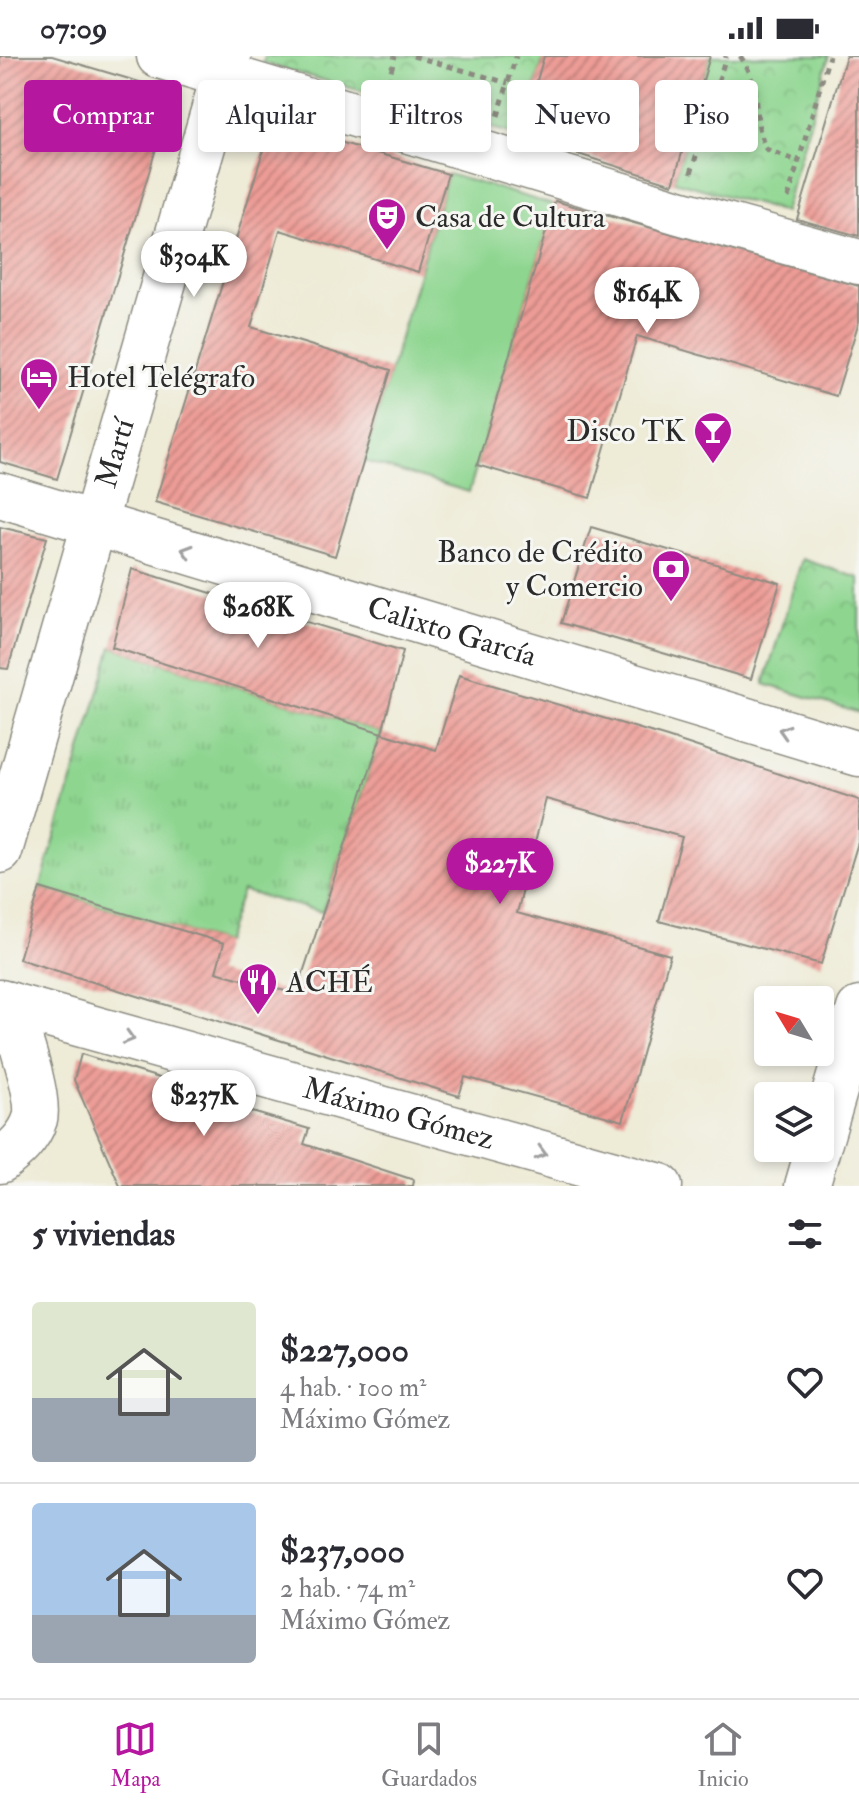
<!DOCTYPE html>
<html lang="es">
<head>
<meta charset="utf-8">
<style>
  :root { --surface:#fff; --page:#f7f7f7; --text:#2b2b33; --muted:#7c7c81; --line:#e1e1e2; --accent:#b5179e }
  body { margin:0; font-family:"IM FELL Double Pica",serif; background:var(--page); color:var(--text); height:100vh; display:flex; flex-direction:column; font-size:30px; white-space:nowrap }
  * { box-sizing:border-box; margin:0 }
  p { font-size:26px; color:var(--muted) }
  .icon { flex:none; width:44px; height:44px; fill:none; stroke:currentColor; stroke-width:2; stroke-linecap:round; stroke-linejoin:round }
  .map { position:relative; height:1130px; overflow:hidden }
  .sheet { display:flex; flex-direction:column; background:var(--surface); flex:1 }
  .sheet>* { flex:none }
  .top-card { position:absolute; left:24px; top:24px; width:812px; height:72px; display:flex; gap:16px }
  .needle { width:52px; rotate:308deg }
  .fabs { position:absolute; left:754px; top:930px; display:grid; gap:16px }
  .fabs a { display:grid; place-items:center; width:80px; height:80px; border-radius:8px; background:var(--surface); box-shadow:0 4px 12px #0003; font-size:40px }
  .price { position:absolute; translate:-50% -68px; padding:0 18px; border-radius:28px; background:#fff; color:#222; font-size:26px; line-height:52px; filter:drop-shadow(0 2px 4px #0008) }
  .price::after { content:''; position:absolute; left:50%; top:48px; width:24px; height:18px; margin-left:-12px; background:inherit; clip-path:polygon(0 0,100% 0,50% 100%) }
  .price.on { background:var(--accent); color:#fff }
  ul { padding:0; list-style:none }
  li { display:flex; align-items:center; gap:24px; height:200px; padding:0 32px }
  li+li { border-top:2px solid var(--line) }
  li span { display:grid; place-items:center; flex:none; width:224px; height:160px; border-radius:8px; color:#555 }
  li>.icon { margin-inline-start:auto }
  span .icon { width:96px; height:96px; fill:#fffc; stroke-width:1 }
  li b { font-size:34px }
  h2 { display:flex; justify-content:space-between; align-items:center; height:96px; padding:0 32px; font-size:34px }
  .tag { padding:0 28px; border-radius:8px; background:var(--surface); box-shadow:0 4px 12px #0003; font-size:28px; line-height:72px }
  .tag.on { background:var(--accent); color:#fff }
  .status { display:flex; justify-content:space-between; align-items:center; height:56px; padding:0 40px; background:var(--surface); direction:ltr }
  .status svg { height:22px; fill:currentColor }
  .tabs { display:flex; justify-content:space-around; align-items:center; height:112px; border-top:2px solid var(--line); background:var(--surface); font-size:22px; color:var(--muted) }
  .tabs a { display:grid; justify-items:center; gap:4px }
  .tabs .on { color:var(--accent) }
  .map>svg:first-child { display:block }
  .grass { fill:url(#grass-tufts); stroke:#5c805e; stroke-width:2 }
  .park { fill:url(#park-crowns); stroke:#5c805e; stroke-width:2 }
  .garden { fill:#8ed690; stroke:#5c805e; stroke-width:2 }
  .building { fill:url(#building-hatch) }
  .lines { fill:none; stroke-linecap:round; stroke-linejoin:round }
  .minor-casing { stroke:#8c8b81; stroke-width:47 }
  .secondary-casing { stroke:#8c8b81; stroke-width:47 }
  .primary-casing { stroke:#8c8b81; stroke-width:47 }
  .path { stroke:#8c8b81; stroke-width:5; stroke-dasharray:6 6; stroke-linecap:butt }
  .minor { stroke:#fff; stroke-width:44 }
  .secondary { stroke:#fff; stroke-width:44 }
  .primary { stroke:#fff; stroke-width:44 }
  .oneway { stroke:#a0a0a0 }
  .labels { text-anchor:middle; stroke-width:6; stroke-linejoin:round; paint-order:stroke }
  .poi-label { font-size:30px; fill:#2b2b2b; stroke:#f6f6f2; text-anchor:start }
  .street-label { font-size:30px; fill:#2b2b2b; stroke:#f6f6f2 }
</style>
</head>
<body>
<div class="status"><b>07:09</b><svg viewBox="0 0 49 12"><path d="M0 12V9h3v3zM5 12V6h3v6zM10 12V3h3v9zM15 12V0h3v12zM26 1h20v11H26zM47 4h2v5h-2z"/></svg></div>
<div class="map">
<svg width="859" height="1130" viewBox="0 0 859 1130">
  <defs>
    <pattern id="grass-tufts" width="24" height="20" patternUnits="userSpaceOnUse" patternTransform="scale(2)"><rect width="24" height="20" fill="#8ed690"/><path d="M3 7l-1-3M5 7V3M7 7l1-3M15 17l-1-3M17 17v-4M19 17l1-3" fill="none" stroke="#7bb87c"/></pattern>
    <pattern id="park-crowns" width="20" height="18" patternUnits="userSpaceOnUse" patternTransform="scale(2)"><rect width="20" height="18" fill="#8ed690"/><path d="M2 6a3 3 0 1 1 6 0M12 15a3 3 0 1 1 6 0" fill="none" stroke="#7bb87c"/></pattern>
    <pattern id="building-hatch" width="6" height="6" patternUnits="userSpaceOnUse" patternTransform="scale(2)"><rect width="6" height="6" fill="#ed9c96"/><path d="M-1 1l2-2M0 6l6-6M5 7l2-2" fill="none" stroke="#c07f7b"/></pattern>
  </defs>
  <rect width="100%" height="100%" fill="#f6f6f2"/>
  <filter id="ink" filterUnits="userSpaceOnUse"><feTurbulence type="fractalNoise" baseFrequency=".0125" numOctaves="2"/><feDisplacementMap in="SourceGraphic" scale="16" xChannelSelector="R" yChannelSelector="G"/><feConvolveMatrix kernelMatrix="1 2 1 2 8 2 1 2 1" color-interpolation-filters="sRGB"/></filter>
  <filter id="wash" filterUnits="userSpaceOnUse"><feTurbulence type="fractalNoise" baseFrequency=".006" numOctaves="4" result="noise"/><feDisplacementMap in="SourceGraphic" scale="32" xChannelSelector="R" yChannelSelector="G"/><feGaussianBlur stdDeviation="1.8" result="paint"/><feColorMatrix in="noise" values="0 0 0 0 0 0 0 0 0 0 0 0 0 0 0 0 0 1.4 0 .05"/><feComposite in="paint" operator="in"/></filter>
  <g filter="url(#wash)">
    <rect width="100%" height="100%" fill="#eeebd7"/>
    <path class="grass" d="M112,591l270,86 -60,179 -80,-21 -18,52 -184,-55z"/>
    <g class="park">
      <path d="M265,0h279l-23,80 -258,-73z"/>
      <path d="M710,0h119l-45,156 -110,-31z"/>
      <path d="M802,503l57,19v135l-95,-29z"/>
    </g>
    <path class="garden" d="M448,118l106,31 -85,287 -105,-31z"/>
    <g id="blocks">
      <g class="building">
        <path d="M0,0h52l121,36 -116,387 -57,-17z"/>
        <path d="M544,0h166l-37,128 -152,-48z"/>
        <path d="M846,0h13v180l-62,-17z"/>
        <path d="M272,66l176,52 -30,98 -138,-42 -29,97 140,43 -56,186 -180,-54z"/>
        <path d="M555,145l304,85v35l-23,75 -199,-60 -47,162 -113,-33z"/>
        <path d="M0,471l47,11 -39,131 -8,-1z"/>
        <path d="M591,471l189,56 -29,96 -190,-56z"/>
        <path d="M132,513l271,82 -21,82 -270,-86z"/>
        <path d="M459,619l208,62 192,63v39l-38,125 -162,-43 23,-84 -136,-38 -29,114 153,42 -47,166 -158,-44 -6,19 -440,-137 21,-71 184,55 -8,29 80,22 86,-261 54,17z"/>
        <path d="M81,998l163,50 -2,5 67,20 -5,15 110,36 -1,6h-293l-46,-106z"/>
      </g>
    </g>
  </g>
  <g filter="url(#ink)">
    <use href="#blocks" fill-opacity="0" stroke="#8c8b81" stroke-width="2"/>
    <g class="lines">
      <defs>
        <g id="minor">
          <path d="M159,0l520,156 180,50"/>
          <path d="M820,1086l39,-133"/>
          <path d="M0,1105c15,-11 29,-23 35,-42 6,-22 -19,-91 -26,-115"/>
          <path d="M807,1130l11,-38"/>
        </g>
        <g id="secondary">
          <path id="s1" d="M0,795l229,-795"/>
        </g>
        <g id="primary">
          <path id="s2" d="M0,439l859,259"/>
          <path id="s3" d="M0,946l660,184"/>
        </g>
      </defs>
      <use href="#minor" class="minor-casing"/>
      <use href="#secondary" class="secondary-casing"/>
      <use href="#primary" class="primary-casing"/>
      <g class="path">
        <path d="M413,0l95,27"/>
        <path d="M740,0c22,28 11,62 26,93l33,13"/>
        <path d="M388,26l7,-26"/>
        <path d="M498,60l18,-60"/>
        <path d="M691,117l35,-117"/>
        <path d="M788,142l41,-142"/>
      </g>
      <use href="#minor" class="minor"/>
      <use href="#secondary" class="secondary"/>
      <use href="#primary" class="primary"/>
    </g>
    <defs><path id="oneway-chevron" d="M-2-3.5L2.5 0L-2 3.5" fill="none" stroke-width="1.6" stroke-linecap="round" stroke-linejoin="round" transform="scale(2)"/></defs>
    <g class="oneway">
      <use href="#oneway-chevron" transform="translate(187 495) rotate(-163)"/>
      <use href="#oneway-chevron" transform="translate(784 675) rotate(-163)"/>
      <use href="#oneway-chevron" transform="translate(129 982) rotate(16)"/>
      <use href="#oneway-chevron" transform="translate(541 1097) rotate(16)"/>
    </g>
  </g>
  <defs>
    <symbol id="theatre-pin" viewBox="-11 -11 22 30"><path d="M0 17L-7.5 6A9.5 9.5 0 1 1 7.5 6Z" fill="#b5179e" stroke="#f6f6f2"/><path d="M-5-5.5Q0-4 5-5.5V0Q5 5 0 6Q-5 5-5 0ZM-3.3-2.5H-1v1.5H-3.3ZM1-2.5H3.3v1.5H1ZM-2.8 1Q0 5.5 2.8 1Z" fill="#fff"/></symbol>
    <symbol id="hotel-pin" viewBox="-11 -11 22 30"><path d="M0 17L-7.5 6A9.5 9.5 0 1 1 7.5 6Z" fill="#b5179e" stroke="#f6f6f2"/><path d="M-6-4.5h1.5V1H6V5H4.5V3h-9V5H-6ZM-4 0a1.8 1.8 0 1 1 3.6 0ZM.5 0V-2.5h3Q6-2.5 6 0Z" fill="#fff"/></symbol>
    <symbol id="bar-pin" viewBox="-11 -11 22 30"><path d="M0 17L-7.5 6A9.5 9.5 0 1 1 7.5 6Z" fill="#b5179e" stroke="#f6f6f2"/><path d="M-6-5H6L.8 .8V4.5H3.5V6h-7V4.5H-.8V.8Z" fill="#fff"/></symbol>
    <symbol id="bank-pin" viewBox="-11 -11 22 30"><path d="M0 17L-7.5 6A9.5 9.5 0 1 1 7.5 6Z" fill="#b5179e" stroke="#f6f6f2"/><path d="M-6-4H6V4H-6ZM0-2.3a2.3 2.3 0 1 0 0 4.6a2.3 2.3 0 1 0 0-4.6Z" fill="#fff"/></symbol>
    <symbol id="restaurant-pin" viewBox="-11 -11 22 30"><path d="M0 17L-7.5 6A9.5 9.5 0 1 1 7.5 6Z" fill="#b5179e" stroke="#f6f6f2"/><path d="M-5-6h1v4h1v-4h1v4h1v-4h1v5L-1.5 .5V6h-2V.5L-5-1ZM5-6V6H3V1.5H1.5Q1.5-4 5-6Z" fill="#fff"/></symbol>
  </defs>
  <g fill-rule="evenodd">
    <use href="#theatre-pin" x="365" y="139" width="44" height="60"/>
    <use href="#hotel-pin" x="17" y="299" width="44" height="60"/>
    <use href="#bar-pin" x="691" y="353" width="44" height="60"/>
    <use href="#bank-pin" x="649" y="491" width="44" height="60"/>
    <use href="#restaurant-pin" x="236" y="904" width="44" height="60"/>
  </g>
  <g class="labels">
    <g class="poi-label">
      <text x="415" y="171">Casa de Cultura</text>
      <text x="67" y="331">Hotel Telégrafo</text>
      <text x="685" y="385" text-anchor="end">Disco TK</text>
      <text x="643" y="506" text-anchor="end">Banco de Crédito<tspan x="643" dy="34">y Comercio</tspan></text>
      <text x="286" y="936">ACHÉ</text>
    </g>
    <g class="street-label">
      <text dy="10" stroke="none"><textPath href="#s1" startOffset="414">Martí</textPath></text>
      <text dy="10" stroke="none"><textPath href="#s2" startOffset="472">Calixto García</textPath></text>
      <text dy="10" stroke="none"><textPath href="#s3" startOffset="414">Máximo Gómez</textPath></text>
    </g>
  </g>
</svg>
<div class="fabs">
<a><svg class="needle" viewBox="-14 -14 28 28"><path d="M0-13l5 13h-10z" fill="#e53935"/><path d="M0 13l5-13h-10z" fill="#7c7c81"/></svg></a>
<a><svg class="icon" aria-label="layers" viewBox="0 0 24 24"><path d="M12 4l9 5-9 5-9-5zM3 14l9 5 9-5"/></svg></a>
</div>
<b class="price" style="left:194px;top:243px">$304K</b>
<b class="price" style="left:647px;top:279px">$164K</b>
<b class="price" style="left:258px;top:594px">$268K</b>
<b class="price on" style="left:500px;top:850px">$227K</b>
<b class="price" style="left:204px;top:1082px">$237K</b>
<div class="top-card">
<a class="tag on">Comprar</a>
<a class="tag">Alquilar</a>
<a class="tag">Filtros</a>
<a class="tag">Nuevo</a>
<a class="tag">Piso</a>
</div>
</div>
<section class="sheet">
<h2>5 viviendas<svg class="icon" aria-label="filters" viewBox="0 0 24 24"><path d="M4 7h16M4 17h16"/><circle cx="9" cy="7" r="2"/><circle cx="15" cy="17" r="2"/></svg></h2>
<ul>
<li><span style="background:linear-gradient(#dfe7d0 60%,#9aa5b1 0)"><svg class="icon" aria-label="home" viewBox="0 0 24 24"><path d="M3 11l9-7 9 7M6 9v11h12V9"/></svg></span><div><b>$227,000</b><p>4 hab. · 100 m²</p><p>Máximo Gómez</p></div><svg class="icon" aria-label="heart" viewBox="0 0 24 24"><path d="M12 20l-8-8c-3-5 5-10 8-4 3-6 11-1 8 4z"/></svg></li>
<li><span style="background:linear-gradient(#a9c7e8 70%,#9aa5b1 0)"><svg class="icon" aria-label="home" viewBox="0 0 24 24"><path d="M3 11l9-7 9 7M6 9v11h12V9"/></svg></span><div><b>$237,000</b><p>2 hab. · 74 m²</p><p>Máximo Gómez</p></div><svg class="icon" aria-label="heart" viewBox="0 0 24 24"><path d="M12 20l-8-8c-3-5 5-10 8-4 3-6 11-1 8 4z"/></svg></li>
</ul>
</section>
<nav class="tabs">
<a class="on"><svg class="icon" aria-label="map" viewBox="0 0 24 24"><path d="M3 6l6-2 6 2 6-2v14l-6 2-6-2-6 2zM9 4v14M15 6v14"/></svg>Mapa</a>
<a><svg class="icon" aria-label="saved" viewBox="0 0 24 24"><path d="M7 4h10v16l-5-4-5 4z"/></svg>Guardados</a>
<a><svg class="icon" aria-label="home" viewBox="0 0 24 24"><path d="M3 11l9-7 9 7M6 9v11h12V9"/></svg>Inicio</a>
</nav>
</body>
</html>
